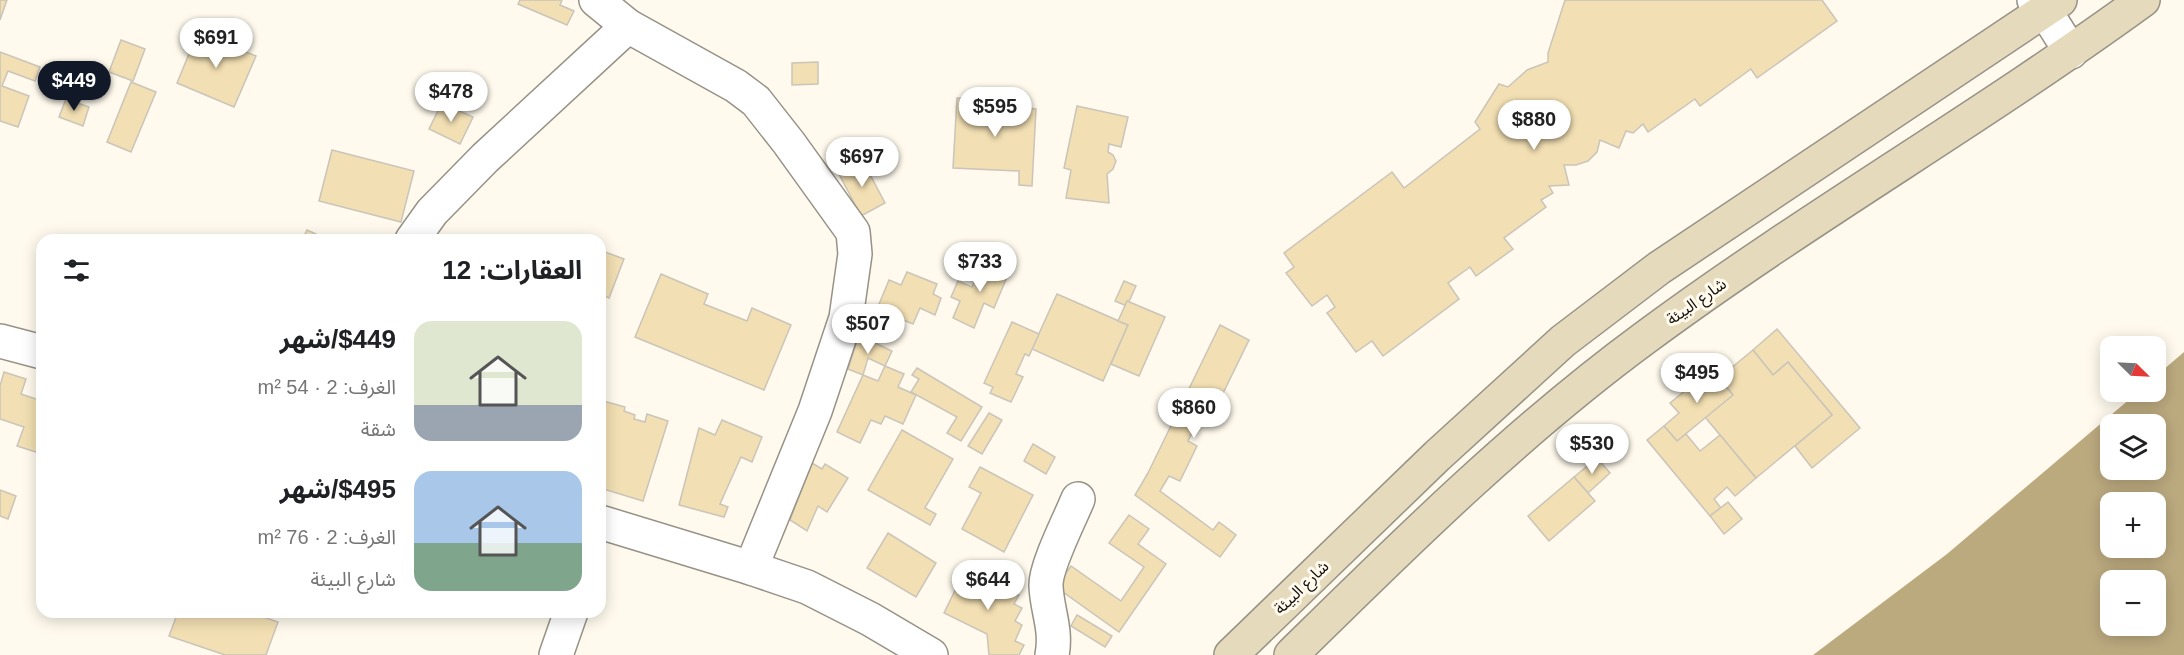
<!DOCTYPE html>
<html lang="ar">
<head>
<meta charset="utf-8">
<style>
  :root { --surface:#fff; --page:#f6f6f6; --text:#202124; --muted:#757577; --accent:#111827 }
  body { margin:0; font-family:Arial,"Noto Sans Arabic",sans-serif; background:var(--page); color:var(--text); direction:rtl; height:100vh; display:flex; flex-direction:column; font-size:22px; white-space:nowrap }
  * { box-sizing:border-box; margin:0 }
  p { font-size:20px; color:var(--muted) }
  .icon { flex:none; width:33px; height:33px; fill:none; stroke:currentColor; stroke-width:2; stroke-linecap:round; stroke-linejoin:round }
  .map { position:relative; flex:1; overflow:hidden; direction:ltr }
  .drawer { position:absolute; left:36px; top:234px; width:570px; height:384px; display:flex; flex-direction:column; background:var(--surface); border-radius:18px; box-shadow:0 3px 15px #0003; direction:rtl }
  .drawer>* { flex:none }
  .needle { width:39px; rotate:114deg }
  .buttons { position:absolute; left:2100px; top:336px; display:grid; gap:12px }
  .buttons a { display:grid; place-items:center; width:66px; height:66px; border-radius:12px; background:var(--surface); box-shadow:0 3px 15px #0003; font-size:30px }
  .price { position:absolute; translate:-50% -51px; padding:0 14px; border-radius:21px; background:#fff; color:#222; font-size:20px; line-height:39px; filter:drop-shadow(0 2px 3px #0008) }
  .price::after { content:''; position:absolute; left:50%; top:36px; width:18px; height:14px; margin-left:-9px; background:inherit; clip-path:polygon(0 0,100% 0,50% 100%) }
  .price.on { background:var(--accent); color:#fff }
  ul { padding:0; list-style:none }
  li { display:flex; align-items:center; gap:18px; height:150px; padding:0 24px }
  li span { display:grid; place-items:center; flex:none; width:168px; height:120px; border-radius:18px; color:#555 }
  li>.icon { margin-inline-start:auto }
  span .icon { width:72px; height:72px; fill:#fffc; stroke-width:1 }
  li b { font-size:26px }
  h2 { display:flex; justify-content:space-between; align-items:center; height:72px; padding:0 24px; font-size:26px }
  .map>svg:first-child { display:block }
  .water { fill:#bcaa7f; fill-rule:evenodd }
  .building { fill:#f2dfb3; stroke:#cac5b9; stroke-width:1.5 }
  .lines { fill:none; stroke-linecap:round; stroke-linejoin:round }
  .minor-casing { stroke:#979287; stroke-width:36 }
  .secondary-casing { stroke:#979287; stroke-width:36 }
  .minor { stroke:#fff; stroke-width:33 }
  .secondary { stroke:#e5dabb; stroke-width:33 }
  .labels { text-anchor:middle; stroke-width:6; stroke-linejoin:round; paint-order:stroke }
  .street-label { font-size:16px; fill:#100e0a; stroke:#fffaed }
</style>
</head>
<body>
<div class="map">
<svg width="2184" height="655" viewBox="0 0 2184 655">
  <rect width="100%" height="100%" fill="#fffaed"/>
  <path class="water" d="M2184,352v303h-371l134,-101 191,-162h18v-16zM2110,424h46v46h-46zM2110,502h46v46h-46zM2110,580h46v46h-46z"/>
  <g class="building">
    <path d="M0,0h7l-7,20z"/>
    <path d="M520,0h42l-2,5 14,6 -7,14 -49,-21z"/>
    <path d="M1565,0h257l15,21 -80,57 -6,-9 -51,37 -5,-7 -47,33 -5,-8 -10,9 -7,-2 -7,17 -19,-8 -3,12 -9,9 -12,4h-12l5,20 -20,1 4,7 -12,7 5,7 -42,31 9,11 -37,27 -6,-9 -22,16 11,16 -76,57 -11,-15 -16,11 -29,-39 8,-6 -8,-12 -15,11 -26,-33 8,-6 -10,-14 108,-81 12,16 76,-59 -5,-7 24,-38 9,3 19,-17 21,-8v-9z"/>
    <path d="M198,32l58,24 -22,51 -57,-24z"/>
    <path d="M121,40l24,9 -12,32 -24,-9z"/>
    <path d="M0,52l40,15 -5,14 -27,-10 -6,15 27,10 -11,31 -18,-6z"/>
    <path d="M818,62v22l-26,1v-22z"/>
    <path d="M131,82l25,10 -25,60 -24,-10z"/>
    <path d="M957,98l44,3v5l35,3 -4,77 -13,-1v-14l-66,-3z"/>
    <path d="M66,99l23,8 -6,19 -24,-9z"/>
    <path d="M442,103l31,14 -13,27 -31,-15z"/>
    <path d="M1077,106l51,11 -7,30 -12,-3 -1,8 5,3 3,6 -3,8 -6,5 2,29 -43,-5 5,-28 -7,-2z"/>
    <path d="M332,150l82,21 -13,51 -82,-21z"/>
    <path d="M863,161l22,42 -24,13 -22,-42z"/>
    <path d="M307,230l22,10h-27z"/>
    <path d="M600,250l24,9 -15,39 -9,-4z"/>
    <path d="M984,259l26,11 -16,38 -10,-5 -10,25 -21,-10 7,-17 -9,-4 7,-16 14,6z"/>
    <path d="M907,272l30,12 -4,10 8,4 -6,17 -15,-7 -7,16 -36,-15 12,-29 12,5z"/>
    <path d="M661,274l47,20 -4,10 43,17 5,-13 39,17 -27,65 -129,-53z"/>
    <path d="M1124,281l12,5 -9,20 -12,-5z"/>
    <path d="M1057,294l71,31 -25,56 -71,-32z"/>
    <path d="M1127,301l38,16 -26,59 -28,-12 17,-39 -10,-4z"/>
    <path d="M1012,322l27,12 -10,22 -4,-2 -9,20 7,3 -12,25 -21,-9 3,-6 -9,-4z"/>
    <path d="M1220,325l29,15 -42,86 -9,-5 -10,20 9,5 -17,35 -11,-5 -9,15 53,39 6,-8 17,13 -16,22 -85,-62 13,-22z"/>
    <path d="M1777,329l83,99 -48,40 -17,-22 37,-31 -44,-53 -15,13 -20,-25z"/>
    <path d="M859,335l33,16 -7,15 -17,-8 -5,17 -15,-6z"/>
    <path d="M1753,350l20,25 15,-13 44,53 -76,63 -51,-61 28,-22 -14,-17z"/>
    <path d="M885,366l19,8 -6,13 18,8 -13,29 -18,-8 -4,8 -10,-4 -11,23 -23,-11 26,-57 15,6z"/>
    <path d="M917,368l65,39 -21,34 -14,-8 10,-16 -46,-25 8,-13 -7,-4z"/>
    <path d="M1711,369l22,26 -56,46 -13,-15 15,-13 -9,-10z"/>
    <path d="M4,372l22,7 -5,15 21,7v53l-25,-8 7,-19 -24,-8v-33z"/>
    <path d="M600,400l25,7 -1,4 11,4 -1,4 11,3 2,-8 21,7 -25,80 -43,-13z"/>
    <path d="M989,413l13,7 -20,34 -14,-8z"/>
    <path d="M722,420l40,17 -10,25 -11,-5 -21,47 8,3 -4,10 -45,-12 20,-77 16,7z"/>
    <path d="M1664,426l13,15 9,-7 14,17 20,-16 36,43 -21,18 -8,-9 -13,12 7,9 -11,8 -63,-76z"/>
    <path d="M902,430l51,29 -28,49 11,6 -6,11 -62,-35z"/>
    <path d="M1033,444l22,13 -9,17 -22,-13z"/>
    <path d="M1597,458l13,15 -22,20 -14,-16z"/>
    <path d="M812,463l10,6 3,-5 23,14 -21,34 -9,-6 -11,25 -17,-11z"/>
    <path d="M980,467l53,28 -29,57 -42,-23 19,-36 -12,-6z"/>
    <path d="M1574,477l21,24 -46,40 -21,-25z"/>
    <path d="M0,490l16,6 -8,23 -8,-3z"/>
    <path d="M1728,502l14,17 -18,15 -14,-18z"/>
    <path d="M1129,515l20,14 -11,15 28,20 -47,68 -63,-45 15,-21 50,35 23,-34 -35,-24z"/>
    <path d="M888,533l48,30 -20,34 -49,-29z"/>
    <path d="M968,564l10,5 -2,4 21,10 2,-5 17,8 -3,6 6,3 -5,9 8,4 -7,13 7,4 -7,16 9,4 -5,10h-30l-2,-21 -43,-21z"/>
    <path d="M178,612h71l29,10 -12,33h-41l-56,-19z"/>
    <path d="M1077,615l35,21 -7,11 -34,-21z"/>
  </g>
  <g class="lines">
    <defs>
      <g id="minor">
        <path d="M596,0l32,26 108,60 20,15 33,42 64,89 2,22 -9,64 -31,93 -64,157"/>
        <path d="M2034,0l11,11 26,41"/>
        <path d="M412,240l20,-28 53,-54 143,-132"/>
        <path d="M0,341l42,11"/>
        <path d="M600,522l151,46 56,19 63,32 61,36"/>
        <path d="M556,655l15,-43"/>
        <path d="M1052,655c5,-26 -5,-44 -6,-69 -1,-19 24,-67 32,-87"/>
      </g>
      <g id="secondary">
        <path d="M1231,655l206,-199 126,-115 96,-73 401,-268"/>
        <path d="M1291,655c113,-111 227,-224 355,-318 161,-119 335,-219 497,-337"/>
      </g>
    </defs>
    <use href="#minor" class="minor-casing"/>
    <use href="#secondary" class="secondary-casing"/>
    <use href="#minor" class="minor"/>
    <use href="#secondary" class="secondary"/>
  </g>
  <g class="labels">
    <g class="street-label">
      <text transform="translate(1696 301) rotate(-35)" y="6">شارع البيئة</text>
      <text transform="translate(1301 587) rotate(-44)" y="6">شارع البيئة</text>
    </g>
  </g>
</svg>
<div class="buttons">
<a><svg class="needle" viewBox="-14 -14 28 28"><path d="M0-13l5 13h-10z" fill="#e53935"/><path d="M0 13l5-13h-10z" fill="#757577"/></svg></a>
<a><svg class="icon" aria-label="layers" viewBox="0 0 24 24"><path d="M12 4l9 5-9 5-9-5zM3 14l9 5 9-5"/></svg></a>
<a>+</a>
<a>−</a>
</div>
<b class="price" style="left:216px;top:69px">$691</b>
<b class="price on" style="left:74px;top:112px">$449</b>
<b class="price" style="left:451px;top:123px">$478</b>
<b class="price" style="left:995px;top:138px">$595</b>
<b class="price" style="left:1534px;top:151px">$880</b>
<b class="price" style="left:862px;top:188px">$697</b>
<b class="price" style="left:980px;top:293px">$733</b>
<b class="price" style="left:868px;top:355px">$507</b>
<b class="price" style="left:1697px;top:404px">$495</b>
<b class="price" style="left:1194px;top:439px">$860</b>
<b class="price" style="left:1592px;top:475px">$530</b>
<b class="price" style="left:988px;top:611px">$644</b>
<section class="drawer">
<h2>العقارات: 12<svg class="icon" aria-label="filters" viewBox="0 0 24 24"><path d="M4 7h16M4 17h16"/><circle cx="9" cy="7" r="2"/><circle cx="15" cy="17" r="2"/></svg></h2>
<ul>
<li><span style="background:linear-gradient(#dfe7d0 70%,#9aa5b1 0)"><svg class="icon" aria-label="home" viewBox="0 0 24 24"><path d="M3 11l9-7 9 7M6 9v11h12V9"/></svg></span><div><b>$449/شهر</b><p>الغرف: 2 · 54 m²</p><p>شقة</p></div></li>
<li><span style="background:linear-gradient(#a9c7e8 60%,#7fa58c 0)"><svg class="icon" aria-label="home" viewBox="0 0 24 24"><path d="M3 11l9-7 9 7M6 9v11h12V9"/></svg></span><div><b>$495/شهر</b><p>الغرف: 2 · 76 m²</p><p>شارع البيئة</p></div></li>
</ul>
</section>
</div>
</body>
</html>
